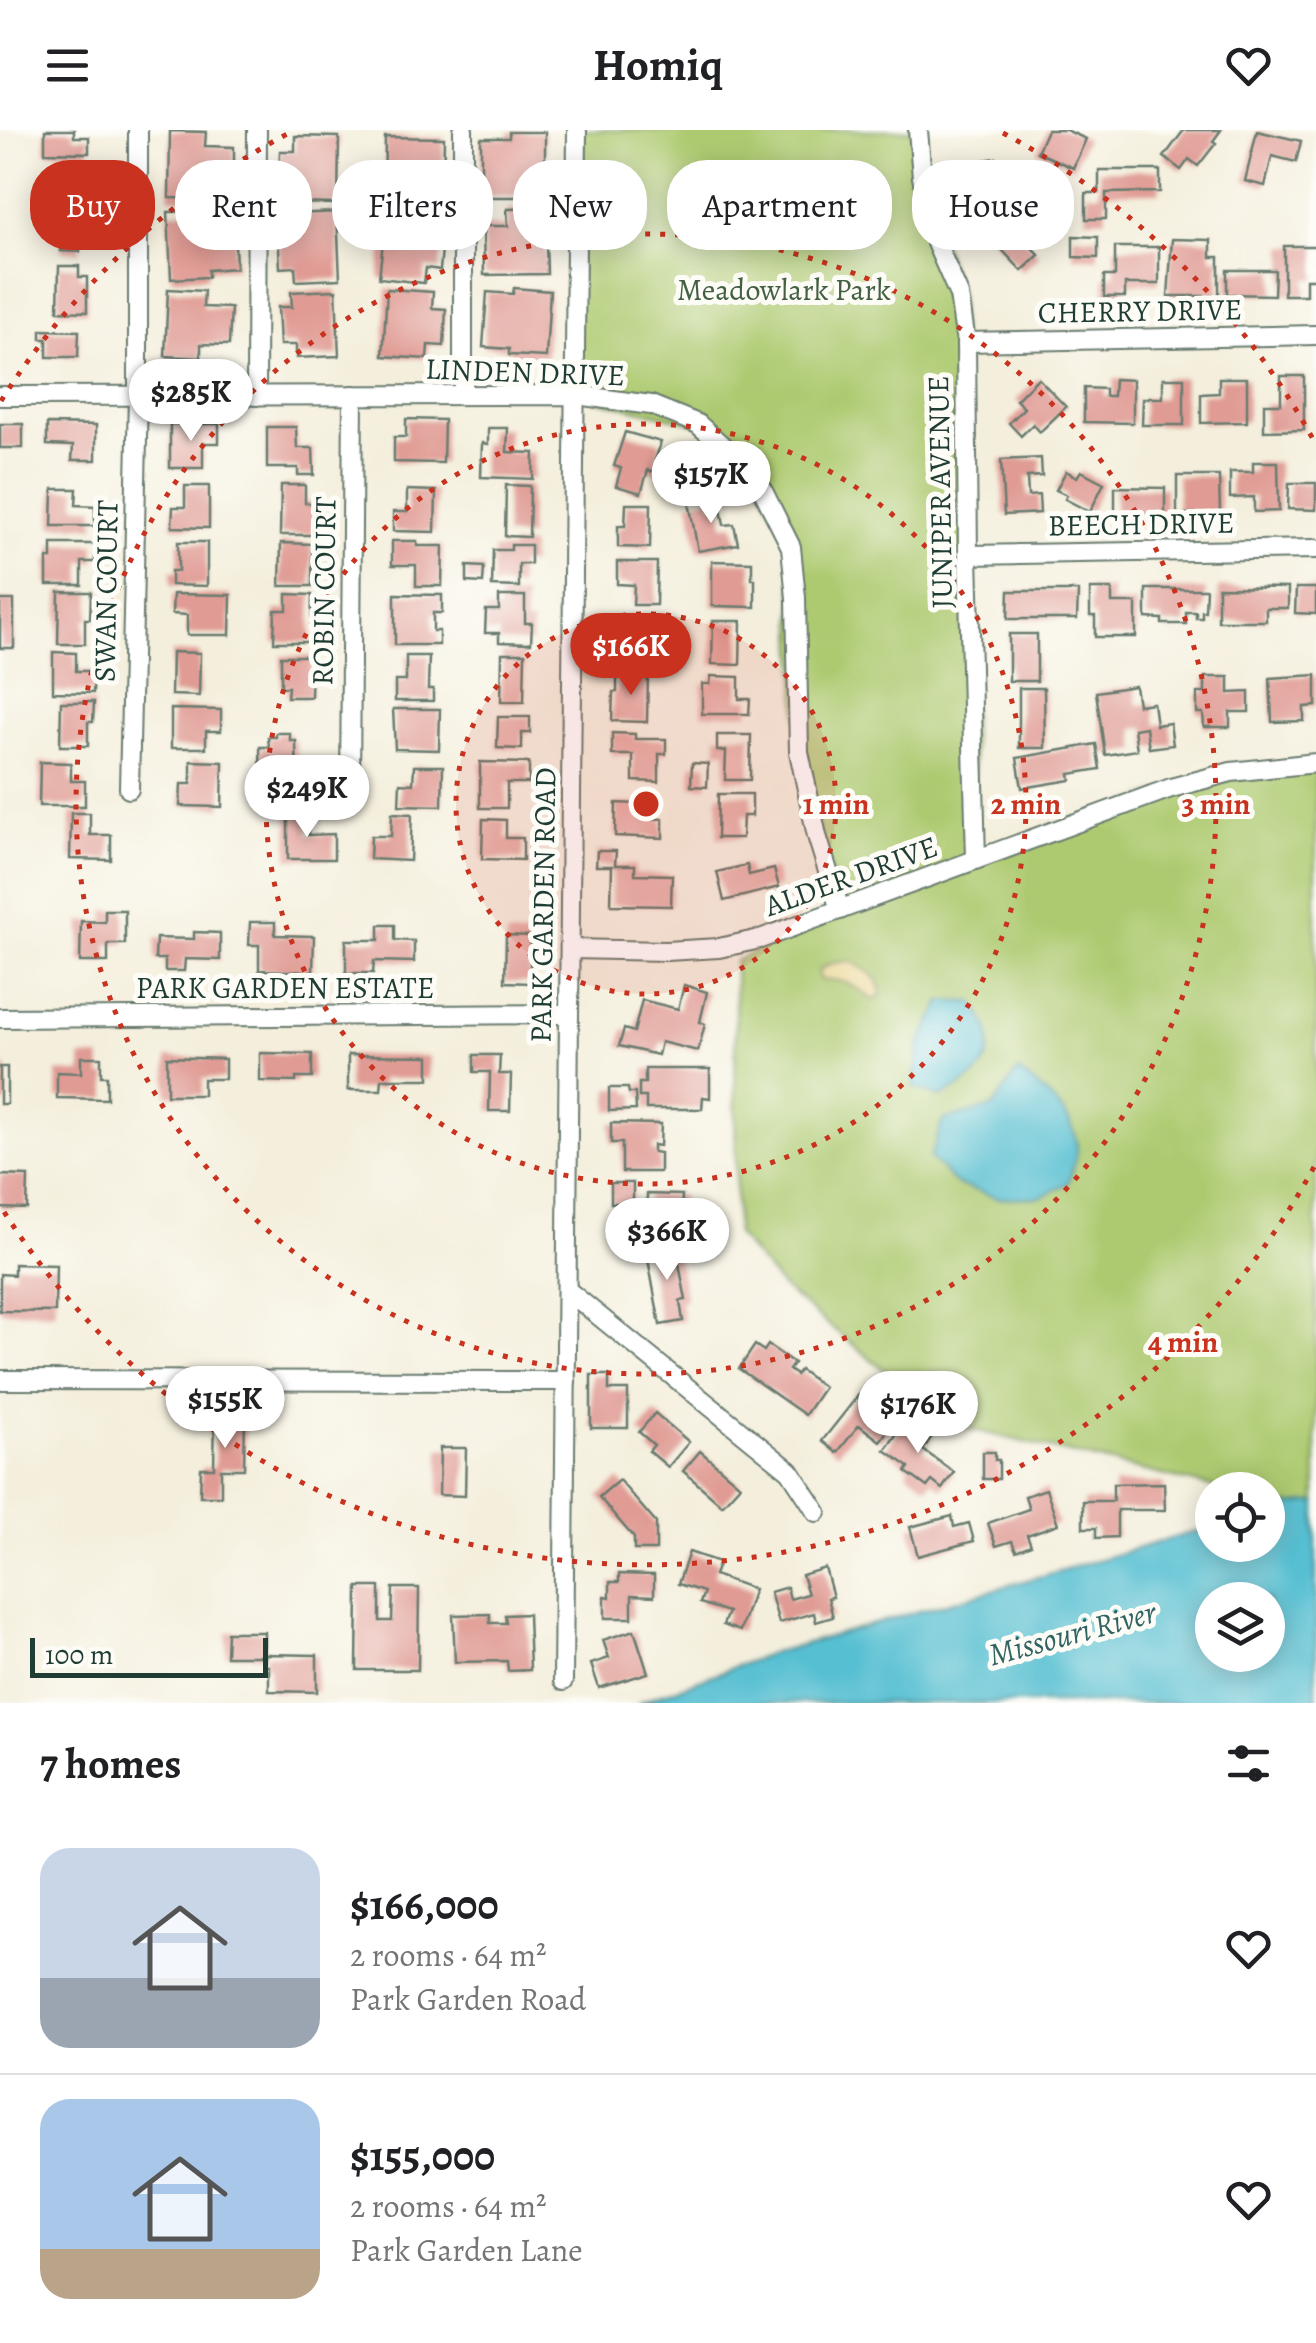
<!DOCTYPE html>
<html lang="en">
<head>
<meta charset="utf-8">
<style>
  :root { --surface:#fff; --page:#f2f2f2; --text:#202124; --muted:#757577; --line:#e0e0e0; --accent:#c8321e }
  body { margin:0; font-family:Alegreya,serif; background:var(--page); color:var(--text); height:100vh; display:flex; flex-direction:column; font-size:38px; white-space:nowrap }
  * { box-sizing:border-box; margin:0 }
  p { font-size:32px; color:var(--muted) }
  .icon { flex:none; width:55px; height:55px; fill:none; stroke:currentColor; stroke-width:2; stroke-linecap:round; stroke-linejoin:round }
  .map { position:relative; height:1573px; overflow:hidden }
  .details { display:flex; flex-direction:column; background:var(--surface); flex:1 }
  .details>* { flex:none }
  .hud { position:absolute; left:30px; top:30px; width:1258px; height:90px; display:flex; gap:20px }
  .controls { position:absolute; left:1195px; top:1342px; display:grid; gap:20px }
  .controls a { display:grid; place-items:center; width:90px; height:90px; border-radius:50%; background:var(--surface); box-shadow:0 5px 25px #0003; font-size:50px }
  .scale { position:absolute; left:30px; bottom:25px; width:238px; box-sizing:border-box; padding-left:10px; border:5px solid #1f3d34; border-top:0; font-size:28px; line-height:35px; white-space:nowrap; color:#1f3d34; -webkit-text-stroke:8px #fdfcf7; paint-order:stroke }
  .price { position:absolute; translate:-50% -85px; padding:0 22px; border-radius:35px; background:#fff; color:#222; font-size:32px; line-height:65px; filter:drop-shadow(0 2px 5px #0008) }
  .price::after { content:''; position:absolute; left:50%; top:60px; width:30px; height:22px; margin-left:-15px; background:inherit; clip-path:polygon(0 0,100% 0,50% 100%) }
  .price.current { background:var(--accent); color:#fff }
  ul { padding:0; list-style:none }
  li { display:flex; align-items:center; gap:30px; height:250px; padding:0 40px }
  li+li { border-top:2px solid var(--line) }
  li span { display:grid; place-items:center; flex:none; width:280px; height:200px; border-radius:30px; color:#555 }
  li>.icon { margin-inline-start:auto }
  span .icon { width:120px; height:120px; fill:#fffc; stroke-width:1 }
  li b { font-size:42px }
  h2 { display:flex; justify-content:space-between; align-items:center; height:120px; padding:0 40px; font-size:42px }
  .tag { padding:0 35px; border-radius:40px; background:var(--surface); box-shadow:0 5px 25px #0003; font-size:35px; line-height:90px }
  .tag.current { background:var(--accent); color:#fff }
  header { display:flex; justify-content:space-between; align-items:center; height:130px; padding:0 40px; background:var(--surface); font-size:45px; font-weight:700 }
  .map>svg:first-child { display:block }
  .green { fill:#aeca71; stroke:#668452; stroke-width:2.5 }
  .sand { fill:#eeda9e; stroke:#868c69; stroke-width:2.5 }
  .water { fill:#56bfd2; stroke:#3a7e83; stroke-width:2.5; fill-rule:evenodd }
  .building { fill:#e09b94 }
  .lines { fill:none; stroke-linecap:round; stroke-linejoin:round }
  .minor-casing { stroke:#6a7b6f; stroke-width:22 }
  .minor { stroke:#fff; stroke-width:18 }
  .ring { fill:none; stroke:#c8321e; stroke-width:5; stroke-dasharray:5 10 }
  .labels { text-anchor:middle; stroke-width:10; stroke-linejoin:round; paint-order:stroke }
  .park-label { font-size:30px; fill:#436043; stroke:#fdfcf7 }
  .street-label { font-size:30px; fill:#1f3d34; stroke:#fdfcf7 }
  .water-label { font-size:32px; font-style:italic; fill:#306463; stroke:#fdfcf7 }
  .centre { fill:#c8321e; stroke:#fdfcf7; stroke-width:5 }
  .ring-label { font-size:30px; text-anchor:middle; font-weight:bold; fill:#c8321e; stroke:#fdfcf7; stroke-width:10; stroke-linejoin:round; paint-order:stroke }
</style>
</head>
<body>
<header><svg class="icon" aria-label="menu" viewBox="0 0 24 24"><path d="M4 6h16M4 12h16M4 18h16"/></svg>Homiq<svg class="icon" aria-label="heart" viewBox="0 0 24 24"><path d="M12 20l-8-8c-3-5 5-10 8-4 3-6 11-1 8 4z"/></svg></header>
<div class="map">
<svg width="1316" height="1573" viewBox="0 0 1316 1573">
  <rect width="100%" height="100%" fill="#fdfcf7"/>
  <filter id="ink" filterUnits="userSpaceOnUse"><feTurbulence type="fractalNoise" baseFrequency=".01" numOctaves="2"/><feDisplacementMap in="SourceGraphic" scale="20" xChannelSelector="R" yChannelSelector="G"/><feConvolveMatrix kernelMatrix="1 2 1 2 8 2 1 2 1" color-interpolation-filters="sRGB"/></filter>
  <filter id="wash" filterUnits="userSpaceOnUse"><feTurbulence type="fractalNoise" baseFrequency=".0048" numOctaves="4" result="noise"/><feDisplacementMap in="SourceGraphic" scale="40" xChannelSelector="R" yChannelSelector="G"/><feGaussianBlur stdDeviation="2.25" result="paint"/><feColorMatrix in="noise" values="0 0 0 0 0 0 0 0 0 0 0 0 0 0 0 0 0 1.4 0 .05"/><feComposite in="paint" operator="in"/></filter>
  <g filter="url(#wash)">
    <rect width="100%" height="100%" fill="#f4efdd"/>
    <path class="green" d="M577,0h341l4,47 37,118 17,564 195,-71 145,-25v739l-27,3 -21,-5v-10h-43l-272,-65 -169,-136 -48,-55 -1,-273 105,-51 -41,-158 -8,-205 -36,-72 -57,-51 -122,-29z"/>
    <path class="sand" d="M851,831c15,10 32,15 30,35l-8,4c-17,-12 -28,-23 -49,-19l-4,-3 -1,-7c9,-10 20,-8 32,-10z"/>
    <g class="water">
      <path d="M942,871l31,1c5,8 14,19 16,29 7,38 -20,52 -49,66l-27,-10 7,-43z"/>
      <path d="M1018,941c25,20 61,45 59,81 -1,10 -6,21 -9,31l-27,14 -43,1 -42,-14 -26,-26 13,-38 50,-13z"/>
      <path d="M1316,1372v201h-678l131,-49 443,-127v18h56v-33l21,-7zM1268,1470v55h-56v-55z"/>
    </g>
    <g id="blocks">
      <g class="building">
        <path d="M45,0h29v7h15v16l-44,-1z"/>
        <path d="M1047,0h19l20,9 -13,29 -36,-16z"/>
        <path d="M1184,0h37l-8,11 3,2 -18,23 -9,-7 -8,11 -17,-13z"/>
        <path d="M170,1l36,1 -1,14 29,1v37l-28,-1v16l-37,-1z"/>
        <path d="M1257,1l44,10 -5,21 -24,-6 -7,30 -20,-5z"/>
        <path d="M509,2h36v65h-64v-59h28z"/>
        <path d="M295,6l44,1 -1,67 -44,-1v-14h-15l1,-38h15z"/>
        <path d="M385,7l59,1 -1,51h-15v15l-44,-1z"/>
        <path d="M996,28l3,17 9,-2 3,19 -33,6 -6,-36z"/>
        <path d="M59,40h30l-1,19h-7l-1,13h-22z"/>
        <path d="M1099,40h61v22l-54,1v26h-20v-26h13z"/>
        <path d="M545,78l2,66 -63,1 -1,-49h25l-1,-17z"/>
        <path d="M203,81l1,12 30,-2 2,47 -28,2v7l-37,2 -3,-67z"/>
        <path d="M337,82l3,67 -44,2 -1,-14 -15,1 -2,-38 14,-1 -1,-15z"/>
        <path d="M386,83l59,6 -5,51 -14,-2 -2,15 -45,-5z"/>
        <path d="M1004,89l35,36 -17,16 -34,-36z"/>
        <path d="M61,91h26v14h-7v17l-19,-1z"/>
        <path d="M1073,106l25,1v21l-25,-1z"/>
        <path d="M1172,109l39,1v17h8v39h-51z"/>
        <path d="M1284,116h32v33h-10v16h-22z"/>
        <path d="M1115,117h44v37h-34v13h-21v-21h11z"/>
        <path d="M59,136h20v11h8v35l-29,-1z"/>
        <path d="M1227,140h48l-1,25 -47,-1z"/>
        <path d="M514,158l36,3 -4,66 -37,-2v-6l-26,-2 4,-55 26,2z"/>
        <path d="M168,159l36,2 -1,16 28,1 -2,37 -28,-1v14l-36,-2z"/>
        <path d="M387,159l46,3 -1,16 14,1 -2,37 -16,-1 -1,14 -44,-3z"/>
        <path d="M336,160l3,66 -43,2v-13h-16l-2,-38h14l-1,-15z"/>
        <path d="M41,200l38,1 -1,26h-31v-18h-6z"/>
        <path d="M1281,246h23v54l-40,1v-27h17z"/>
        <path d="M1038,248l28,29 -26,25 -7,-8 -12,12 -12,-13 15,-15 -8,-8z"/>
        <path d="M1163,248h21v47h-42l1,-27h20z"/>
        <path d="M1219,248h28v44l-46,1v-29l18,-1z"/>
        <path d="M1114,249l19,1v43l-49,-1v-34l21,1v7h8z"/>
        <path d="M406,289l38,1 -1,43 -49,-1v-25h12z"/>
        <rect x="0" y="294" width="23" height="24"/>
        <path d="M47,294l49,1v35h-24l1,-14 -26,-1z"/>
        <path d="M170,294h49v19h-16v25h-33z"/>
        <path d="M267,297h29l1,21h16l1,27h-16v-7h-31z"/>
        <path d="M488,298h20l-1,24 27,1 -1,26 -52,-2 1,-34 6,1z"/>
        <path d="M625,302l36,10 -6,19 9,3 -3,10 -13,-4 -7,23 -25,-7 5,-18 -7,-2z"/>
        <path d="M1041,328l1,18 -15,1 1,19 11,-1 1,18 -36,2 -3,-55z"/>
        <path d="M1253,332h25l1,49 -25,1v-15l-24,1v-26h23z"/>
        <path d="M1066,341l11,6 4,-6 23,12 -14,29 -25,-13 2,-4 -11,-5z"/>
        <path d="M1177,346h42l1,38h-43z"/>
        <path d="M1289,353h27v27l-28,-1z"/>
        <path d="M281,355h24v18h9l-1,32h-33z"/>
        <path d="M506,355l24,1 -1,51 -24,-1z"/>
        <path d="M185,356h24v42l-37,-1 1,-20h12z"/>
        <path d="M1115,357l50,1v26l-50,-1z"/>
        <path d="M53,359h24l-1,16 19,1v20h-43z"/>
        <path d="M407,360l29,1 -1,41 -42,-1v-19h14z"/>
        <path d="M711,368l1,7 8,-2 4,22 10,-1 4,20 -40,7 -9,-49z"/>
        <path d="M626,374h25l-1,44 -32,-1v-21h7z"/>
        <path d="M392,411h25v5h26l-1,40h-26v-21h-24z"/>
        <path d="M178,412h29v44l-36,-1v-14h7z"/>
        <path d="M281,413l31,1v42h-32z"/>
        <path d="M52,414h43v18h-13v23h-35v-26h5z"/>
        <path d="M511,415h20v19h-12v23l-27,-1 1,-36h18z"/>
        <path d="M712,431l40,1v17h3v28l-43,-1z"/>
        <path d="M617,432h40l-1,43h-23l1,-20 -17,-1z"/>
        <path d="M467,436l17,1 -1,16 -16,-1z"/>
        <path d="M1218,457l70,1v20h-22v13h-48z"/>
        <path d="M1296,458h20v26l-21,-1z"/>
        <path d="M1090,459h22v14h24v34h-41v-21h-5z"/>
        <path d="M1146,459h60l-1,22h-3v7h-6v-6h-10v12h-24v-5l-16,-1z"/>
        <path d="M1009,461h69l-1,28h-69z"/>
        <path d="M59,462h32l-1,27h-5v25h-27z"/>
        <path d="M173,464l58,1 -1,40h-43v-20l-15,-1z"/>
        <path d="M287,464l25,1 -1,47h-37l1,-32h12z"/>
        <path d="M395,464l47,1v18h-9v18h6v14h-44z"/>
        <path d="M499,466h26v27h7l-1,20 -32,-1v-9h-14l1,-23h13z"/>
        <rect x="0" y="470" width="14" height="48"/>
        <path d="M615,488h28v46h-29z"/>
        <path d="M713,491h28l-1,44 -28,-1z"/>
        <rect x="1009" y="504" width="28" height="47"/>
        <path d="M53,522l23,1v18h18l-1,22 -40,-1z"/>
        <path d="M172,522l28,1 -1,43 -28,-1z"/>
        <path d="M502,523h23l-1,49h-23z"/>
        <path d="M281,526h31l-1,41h-24l1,-10h-7z"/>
        <path d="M406,526h23l-1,33h5v12h-38v-20h11z"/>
        <path d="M617,542l31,1 -1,49 -35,-1 1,-29h4z"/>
        <path d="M1316,545v31l-12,1v14l-32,1 -2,-44z"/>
        <path d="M711,546l28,1v22h11l-1,15h-47v-30h8z"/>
        <path d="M1205,547h24v16l20,-1v20h-19v15h-26l-1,-14h-6v-20h8z"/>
        <path d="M1135,556l3,19 15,-2 3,22 14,-2 3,22 -24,3 -3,-21 -12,2 3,21 -32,5 -9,-63z"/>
        <path d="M1019,558h25l1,60h-26z"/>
        <path d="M61,572h33l-1,20h-5v24h-28z"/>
        <path d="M171,579l50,1v21h-15v17h-35z"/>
        <path d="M393,579h47l-1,41 -44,-1z"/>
        <path d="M498,587h32v16h-8v16l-25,-1z"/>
        <path d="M276,603h14v8h6l1,55 -25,1v-8l-11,1 -1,-43h9l-1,-10h8z"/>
        <path d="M612,603l23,1v5h31v15h-7v28l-26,-1v-26h-21z"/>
        <path d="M717,605h34l-1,45h-25l1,-29h-9z"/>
        <path d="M1096,614l4,25 -30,5 1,6 -49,8 -5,-30z"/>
        <path d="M191,631l32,1 -1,45 -42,-1 1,-22h10z"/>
        <path d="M40,632l31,1v18h14v25h-46z"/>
        <path d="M480,632l49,1v20h-22v25h-27z"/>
        <path d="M692,633l16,1 -1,23 -16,-1z"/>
        <path d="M414,636h29l-1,40 -43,-1 1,-22 13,1z"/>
        <path d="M718,664h34v22h-9l-1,22h-25z"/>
        <path d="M616,673l23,1 -1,14 25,1v19l-48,-2z"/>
        <path d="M71,683h19v22h21v25l-41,-1z"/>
        <path d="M288,683h20v22l26,-1v25h-46z"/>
        <path d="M392,683l20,1 -2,47 -40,-2 1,-23h20z"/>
        <path d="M483,689l23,1v18h17v22l-41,-1z"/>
        <path d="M597,721h19l-1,14h20v9l37,1 -1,31 -60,-1 1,-39h-16z"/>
        <path d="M747,735l2,10 25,-6 5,18 -55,14 -7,-29z"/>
        <path d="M105,780h20v34h-17v18h-28l1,-41 24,1z"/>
        <path d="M250,792h25v13l39,1 -1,36 -54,-2v-25h-10z"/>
        <path d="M379,795h16v15l19,1v21l-40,-1 -1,12h-27v-33h33z"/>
        <path d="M194,802l26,1v27l-35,-1 -1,12h-19v-12h-10l1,-21 38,1z"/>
        <path d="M506,805l24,1v47l-25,-1z"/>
        <path d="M684,855l23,7 -7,30 5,2 -7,27 -37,-9 -3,13 -39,-9 5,-17 10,3 8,-32 36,9z"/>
        <path d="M260,923l52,1v24h-16v4l-36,-1z"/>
        <path d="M348,925l81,1v23h-47l-1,11h-33z"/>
        <path d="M474,925h26l-1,19h12l-1,37h-21l1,-39h-16z"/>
        <path d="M81,927h20v19h6v23l-50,-1v-26l24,1z"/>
        <path d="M167,927l58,2v20h-22v16h-36z"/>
        <rect x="0" y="937" width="7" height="37"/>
        <path d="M645,939h65v29l-7,-1 -1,12h-56v-12h-7v-14h6z"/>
        <path d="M609,958h19l1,5h6l1,17 -27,1z"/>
        <path d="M611,993l50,1 -1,22 -7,-1v7l7,1v19h-38v-29h-11z"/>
        <path d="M0,1045l28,1 -1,33 -27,-1z"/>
        <rect x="611" y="1053" width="22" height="20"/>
        <path d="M647,1064l35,1 -1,32h-35z"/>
        <path d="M675,1113l11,57 -6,1 3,20 -23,4 -14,-77z"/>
        <path d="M14,1134l42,1 -1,47 -55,-1v-37l14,1z"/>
        <path d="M755,1215l9,6 4,-6 26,18 -5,7 7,5 4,-5 24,17 -19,28 -66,-46z"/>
        <path d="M591,1245h18v15h19v38h-37z"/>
        <path d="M868,1253l17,14 -7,9 18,14 -16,21 -21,-16 -22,28 -15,-12z"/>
        <path d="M215,1282h30l-1,57h-23v27h-21l1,-28h13z"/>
        <path d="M655,1283l34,29 -21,25 -19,-16 5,-6 -15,-13z"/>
        <path d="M908,1289l24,17 -9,14 31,22 -12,17 -10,-8 -5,6 -21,-15 3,-5 -24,-17z"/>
        <path d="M440,1318h26l-1,48 -26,-1z"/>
        <path d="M700,1321l40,34 -18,20 -39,-34z"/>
        <path d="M983,1322h12v8h4v19h-16z"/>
        <path d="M619,1350l37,43v27h-22v-12l-35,-41z"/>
        <path d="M1164,1353l1,27h-48v27l-21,1v-10h-13v-27h30v-17z"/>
        <path d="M1046,1359l12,35 -31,11 4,10 -15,6 -4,-10 -16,5 -8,-23 41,-14 -4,-13z"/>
        <path d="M952,1386l2,11 15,-4 5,18 -56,15 -8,-29z"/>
        <path d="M689,1422l30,10 -5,13 40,14 -14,42 -17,-6 5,-13 -28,-9 4,-11 -26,-8z"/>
        <path d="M825,1438l8,29 -5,1 5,19 -17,5 -2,-9 -35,10 -9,-31 17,-5 3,12 18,-5 -6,-19z"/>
        <path d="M619,1444l35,1v21l-22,-1v23h-27v-22l5,1v-15h9z"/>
        <path d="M358,1457h22v34h12l1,-33h26l-1,82h-61z"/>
        <path d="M490,1484v9h16l-1,-8 23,-1 2,56 -22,1 -1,-10 -52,1 -2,-47z"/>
        <path d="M634,1500l14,43 -49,15 -8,-24 18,-6 -6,-18z"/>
        <path d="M227,1502h37v24h-38z"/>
        <path d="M265,1524l52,1v37l-48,-1v-25h-4z"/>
      </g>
    </g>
  </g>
  <g filter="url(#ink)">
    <use href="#blocks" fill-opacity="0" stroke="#6a7b6f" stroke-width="2.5"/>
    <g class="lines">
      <defs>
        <g id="minor">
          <path d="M463,0v265"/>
          <path d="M918,0l4,47 14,66 23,52 7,47 2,213 8,304"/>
          <path d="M966,212l350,-7"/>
          <path d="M0,266l576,-1 75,10 47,19 57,51 36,72 5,51 3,154 18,84 23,74"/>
          <path d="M256,266l1,-266"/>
          <path d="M968,425l348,-6"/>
          <path d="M350,657l3,-392"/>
          <path d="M129,659l9,-394v-265"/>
          <path d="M570,819l96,2 53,-3 41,-9 411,-151 60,-16 85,-9"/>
          <path d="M0,888l569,-4"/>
          <path d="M567,1160l223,181 27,41"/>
          <path d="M0,1250l566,1"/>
          <path d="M563,1551l14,-1551"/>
        </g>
      </defs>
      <use href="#minor" class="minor-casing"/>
      <use href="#minor" class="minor"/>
    </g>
  </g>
  <circle cx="646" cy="674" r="190" fill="#c8321e" fill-opacity=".12"/>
  <g class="ring">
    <circle cx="646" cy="674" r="190"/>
    <circle cx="646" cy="674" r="380"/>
    <circle cx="646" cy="674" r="570"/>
    <path d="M1314 1037A760 760 0 0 1 1 1077M1 271A760 760 0 0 1 289 3M1003 3A760 760 0 0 1 1314 311"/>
  </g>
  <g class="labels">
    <g class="park-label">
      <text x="784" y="170">Meadowlark Park</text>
    </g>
    <g class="street-label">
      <text transform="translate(1140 181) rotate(-1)" y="10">CHERRY DRIVE</text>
      <text transform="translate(525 242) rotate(2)" y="10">LINDEN DRIVE</text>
      <text transform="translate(940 362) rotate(-91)" y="10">JUNIPER AVENUE</text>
      <text transform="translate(1141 394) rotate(-1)" y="10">BEECH DRIVE</text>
      <text transform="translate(106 461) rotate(-89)" y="10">SWAN COURT</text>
      <text transform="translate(324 461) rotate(-89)" y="10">ROBIN COURT</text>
      <text transform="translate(851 746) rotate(-20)" y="10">ALDER DRIVE</text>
      <text transform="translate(543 775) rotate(-89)" y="10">PARK GARDEN ROAD</text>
      <text x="285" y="868">PARK GARDEN ESTATE</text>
    </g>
    <g class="water-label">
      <text transform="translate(1072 1503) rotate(-15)" y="11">Missouri River</text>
    </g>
  </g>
  <circle cx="646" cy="674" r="15" class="centre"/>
  <g class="ring-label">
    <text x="836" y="684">1 min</text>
    <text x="1026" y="684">2 min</text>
    <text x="1216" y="684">3 min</text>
    <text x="1183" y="1222">4 min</text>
  </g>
</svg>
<div class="controls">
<a><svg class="icon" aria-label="locate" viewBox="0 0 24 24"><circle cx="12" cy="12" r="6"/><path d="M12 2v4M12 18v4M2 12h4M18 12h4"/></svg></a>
<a><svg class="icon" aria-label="layers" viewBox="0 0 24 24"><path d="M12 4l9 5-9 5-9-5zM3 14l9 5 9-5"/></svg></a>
</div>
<div class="scale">100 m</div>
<b class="price" style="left:191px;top:314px">$285K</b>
<b class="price" style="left:711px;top:396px">$157K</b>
<b class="price current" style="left:631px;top:568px">$166K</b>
<b class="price" style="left:307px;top:710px">$249K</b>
<b class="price" style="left:667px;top:1153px">$366K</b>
<b class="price" style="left:225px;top:1321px">$155K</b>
<b class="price" style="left:918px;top:1326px">$176K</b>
<div class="hud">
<a class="tag current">Buy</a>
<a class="tag">Rent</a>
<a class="tag">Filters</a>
<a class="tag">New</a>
<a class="tag">Apartment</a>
<a class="tag">House</a>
</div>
</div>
<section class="details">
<h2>7 homes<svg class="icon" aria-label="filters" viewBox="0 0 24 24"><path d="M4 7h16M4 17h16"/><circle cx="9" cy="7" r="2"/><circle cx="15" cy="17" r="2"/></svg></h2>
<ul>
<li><span style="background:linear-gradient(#c9d6e8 65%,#9aa5b1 0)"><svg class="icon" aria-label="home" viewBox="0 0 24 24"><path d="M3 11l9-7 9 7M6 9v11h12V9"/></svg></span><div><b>$166,000</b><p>2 rooms · 64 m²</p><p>Park Garden Road</p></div><svg class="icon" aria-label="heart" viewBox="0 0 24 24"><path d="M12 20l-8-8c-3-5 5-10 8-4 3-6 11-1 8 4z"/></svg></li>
<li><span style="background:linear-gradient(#a9c7e8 75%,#b9a48a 0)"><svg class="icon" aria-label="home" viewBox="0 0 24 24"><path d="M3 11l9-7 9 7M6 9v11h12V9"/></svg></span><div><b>$155,000</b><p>2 rooms · 64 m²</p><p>Park Garden Lane</p></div><svg class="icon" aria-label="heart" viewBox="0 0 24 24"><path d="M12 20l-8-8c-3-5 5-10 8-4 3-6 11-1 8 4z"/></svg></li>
</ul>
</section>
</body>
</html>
